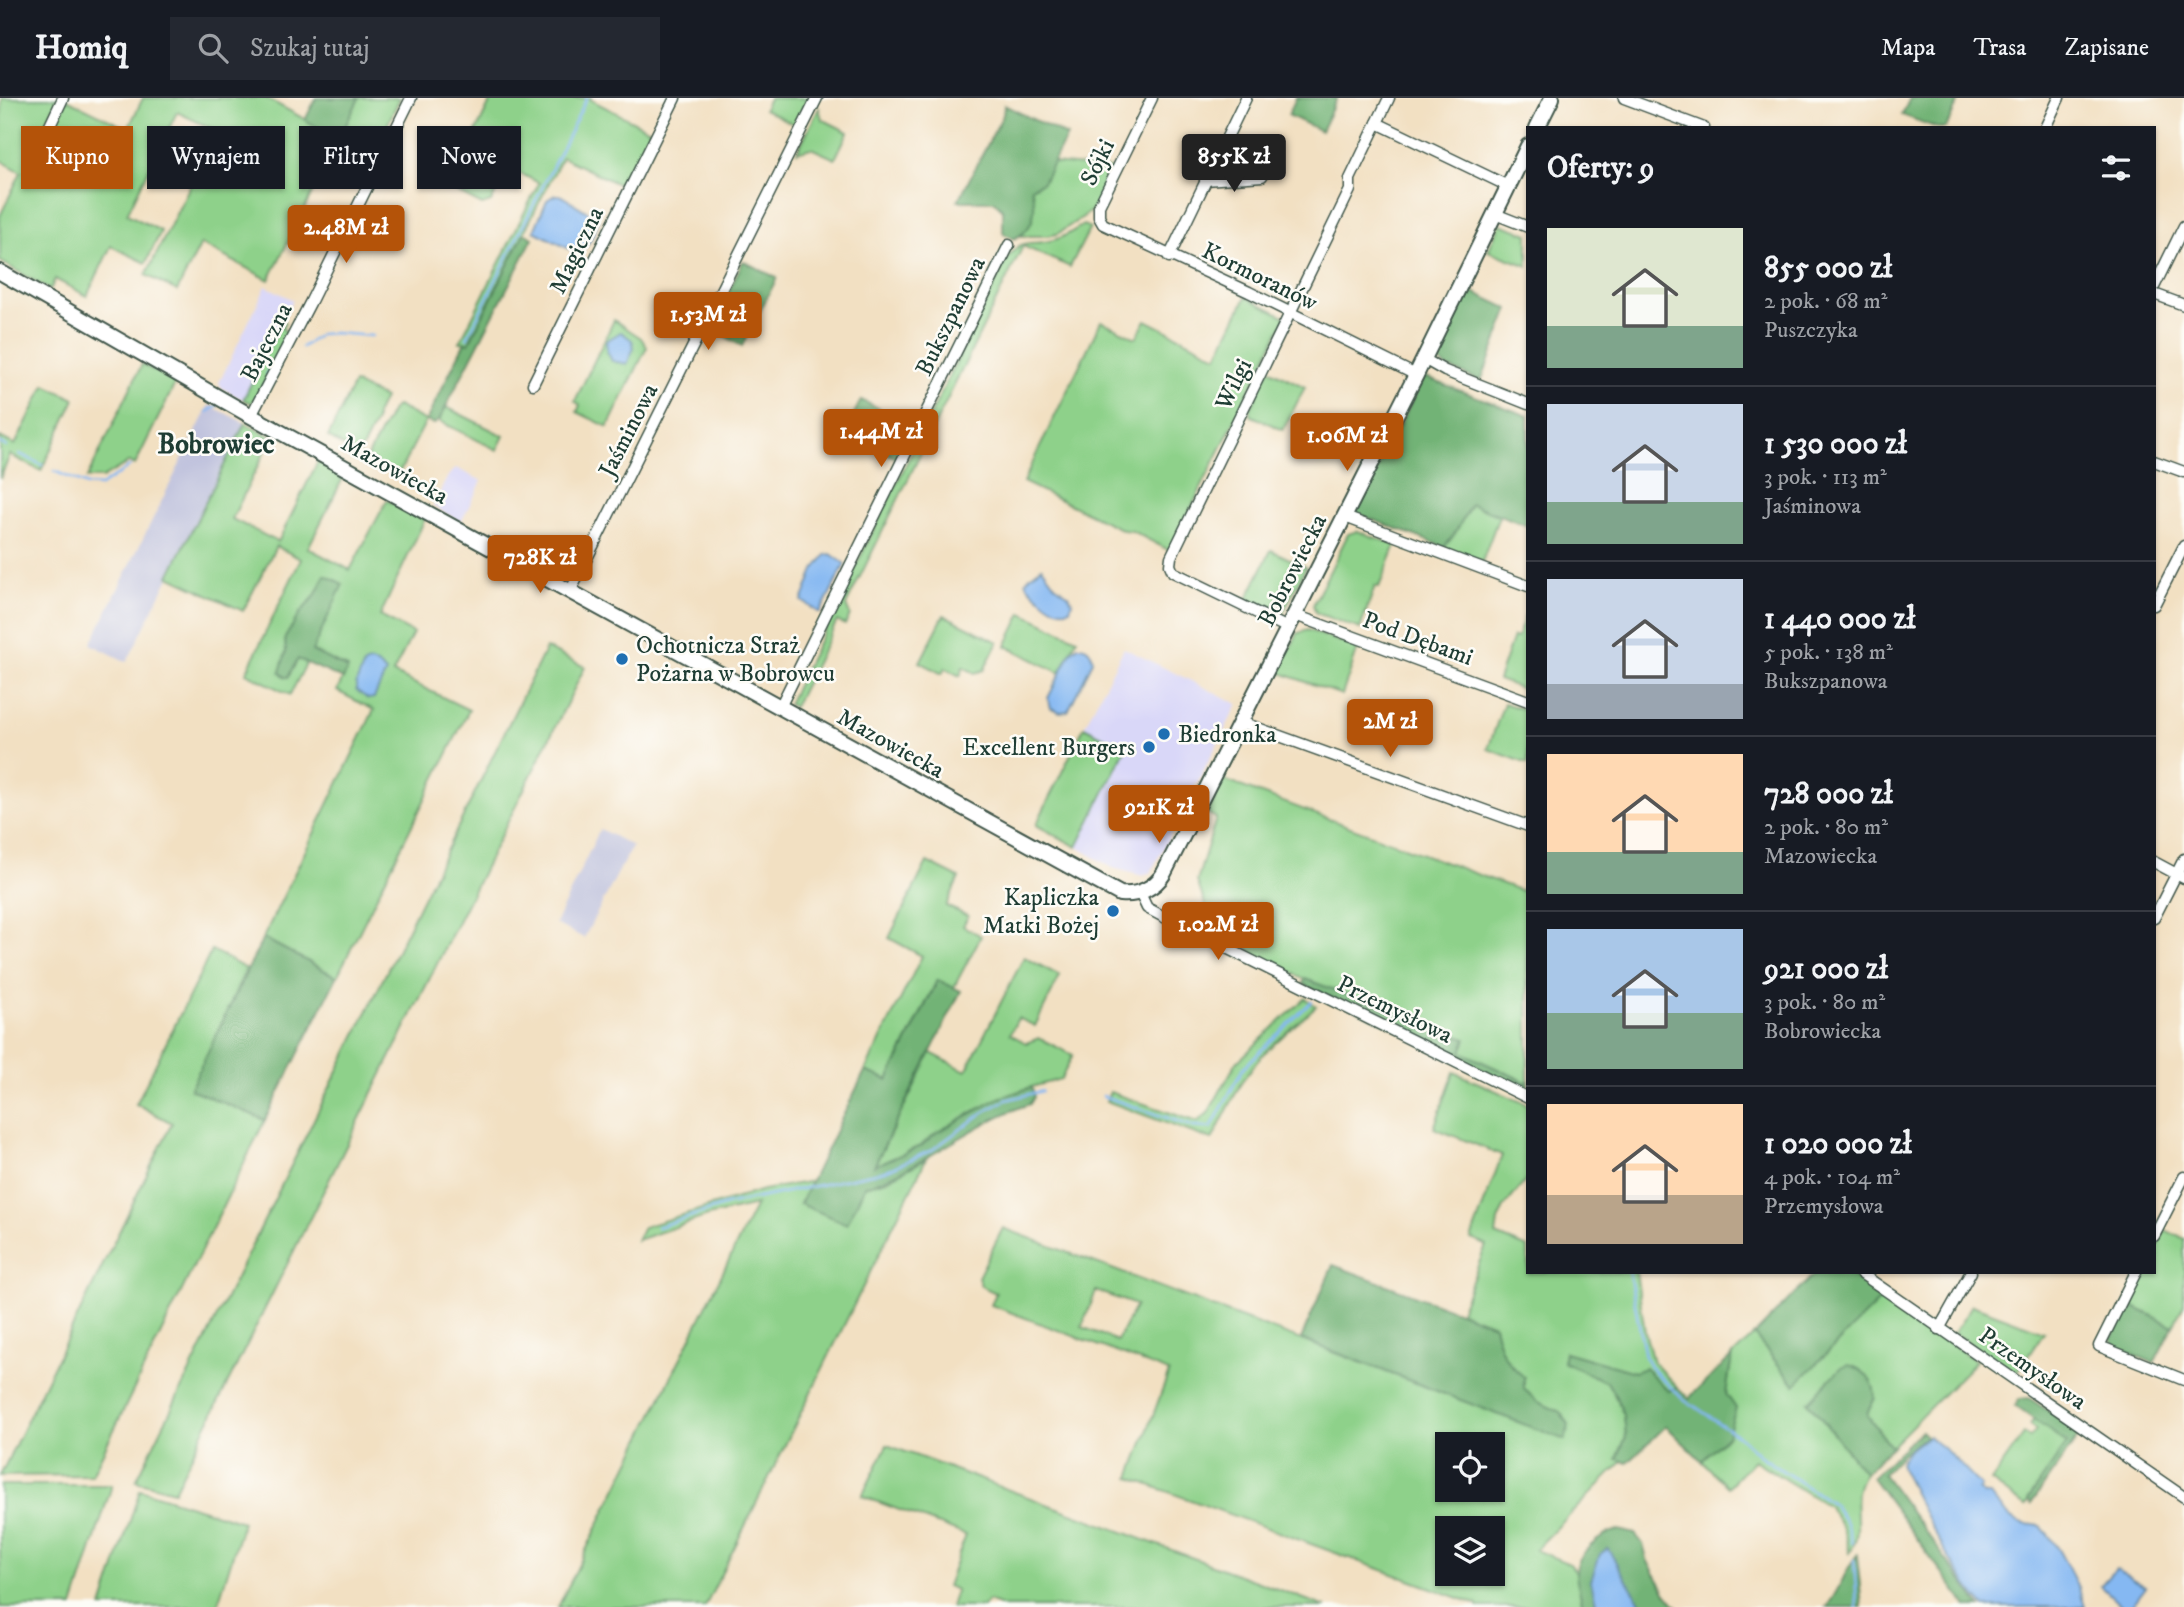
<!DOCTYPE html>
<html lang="pl">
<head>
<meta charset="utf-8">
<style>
  :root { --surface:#171b24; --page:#242831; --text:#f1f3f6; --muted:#9ea1a6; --line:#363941; --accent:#b45309 }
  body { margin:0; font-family:"IM FELL DW Pica",serif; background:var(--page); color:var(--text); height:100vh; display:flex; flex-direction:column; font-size:26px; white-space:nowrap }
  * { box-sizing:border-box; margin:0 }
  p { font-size:23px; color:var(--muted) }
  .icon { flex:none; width:38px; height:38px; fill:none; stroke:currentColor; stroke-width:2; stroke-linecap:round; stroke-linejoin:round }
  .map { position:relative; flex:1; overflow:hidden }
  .sheet { position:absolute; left:1526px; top:28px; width:630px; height:1148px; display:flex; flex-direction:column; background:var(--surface); border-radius:0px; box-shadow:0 2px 5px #0004 }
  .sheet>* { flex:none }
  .hud { position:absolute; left:21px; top:28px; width:665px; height:63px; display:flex; gap:14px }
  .controls { position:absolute; left:1435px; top:1334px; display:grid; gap:14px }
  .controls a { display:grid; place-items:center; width:70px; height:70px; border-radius:0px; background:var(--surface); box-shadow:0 2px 5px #0004; font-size:35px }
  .price { position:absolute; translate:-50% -60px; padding:0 16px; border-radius:7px; background:var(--accent); color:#fff; font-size:23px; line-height:46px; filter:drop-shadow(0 2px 4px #0008) }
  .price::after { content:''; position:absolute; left:50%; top:42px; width:21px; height:16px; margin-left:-10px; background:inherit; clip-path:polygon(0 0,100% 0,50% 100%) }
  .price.current { background:#222; color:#fff }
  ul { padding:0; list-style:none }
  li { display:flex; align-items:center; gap:21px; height:175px; padding:0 21px }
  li+li { border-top:2px solid var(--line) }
  li span { display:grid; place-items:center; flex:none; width:196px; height:140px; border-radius:0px; color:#555 }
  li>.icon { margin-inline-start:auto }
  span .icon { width:84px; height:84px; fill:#fffc; stroke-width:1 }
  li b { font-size:30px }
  h2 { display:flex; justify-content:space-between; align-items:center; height:84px; padding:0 21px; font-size:30px }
  .tag { padding:0 24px; border-radius:0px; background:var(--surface); box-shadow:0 2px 5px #0004; font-size:24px; line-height:63px }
  .tag.current { background:var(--accent); color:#fff }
  header { display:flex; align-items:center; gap:42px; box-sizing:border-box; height:98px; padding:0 35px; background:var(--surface); border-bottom:2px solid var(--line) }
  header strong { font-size:33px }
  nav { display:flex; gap:38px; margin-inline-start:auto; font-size:24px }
  .search { width:490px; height:63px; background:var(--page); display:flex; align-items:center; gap:18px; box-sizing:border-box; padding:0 24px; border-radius:0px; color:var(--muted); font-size:26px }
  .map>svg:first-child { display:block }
  .built { fill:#d9d7f8 }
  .industrial { fill:#c0c2dd }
  .green { fill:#8ed18a; stroke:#56875f; stroke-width:2; fill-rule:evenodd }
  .forest { fill:#72b376; stroke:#487855; stroke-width:2 }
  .water { fill:#85b8f2; stroke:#527a93; stroke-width:2 }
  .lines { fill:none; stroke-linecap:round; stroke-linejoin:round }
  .stream { stroke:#85b8f2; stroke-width:2.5 }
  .street-casing { stroke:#3f5549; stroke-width:13 }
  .secondary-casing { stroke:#3f5549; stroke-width:18 }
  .street { stroke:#fff; stroke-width:10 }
  .secondary { stroke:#fff; stroke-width:14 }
  .poi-dot { fill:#1f6fb2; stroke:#fdfcf7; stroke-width:2.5 }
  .labels { text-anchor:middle; stroke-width:5; stroke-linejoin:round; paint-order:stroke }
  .street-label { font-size:24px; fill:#1f3d34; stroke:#fdfcf7 }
  .poi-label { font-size:24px; fill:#1f3d34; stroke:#fdfcf7; text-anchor:start }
  .quarter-label { font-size:28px; font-weight:bold; fill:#1f3d34; stroke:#fdfcf7 }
</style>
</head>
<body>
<header>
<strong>Homiq</strong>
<div class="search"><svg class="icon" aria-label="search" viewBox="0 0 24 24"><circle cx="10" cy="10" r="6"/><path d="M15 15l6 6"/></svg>Szukaj tutaj</div>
<nav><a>Mapa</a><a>Trasa</a><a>Zapisane</a></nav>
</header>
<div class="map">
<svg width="2184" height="1509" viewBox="0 0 2184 1509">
  <rect width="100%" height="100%" fill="#fdfcf7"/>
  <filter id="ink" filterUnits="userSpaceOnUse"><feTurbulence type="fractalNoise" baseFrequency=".0143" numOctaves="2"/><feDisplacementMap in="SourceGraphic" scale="14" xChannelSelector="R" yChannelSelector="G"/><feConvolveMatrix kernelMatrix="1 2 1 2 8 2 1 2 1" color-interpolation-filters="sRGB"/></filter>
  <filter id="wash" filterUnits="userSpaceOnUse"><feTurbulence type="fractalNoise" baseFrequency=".00686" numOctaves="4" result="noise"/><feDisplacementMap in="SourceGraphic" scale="28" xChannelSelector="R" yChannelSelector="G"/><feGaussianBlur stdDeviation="1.57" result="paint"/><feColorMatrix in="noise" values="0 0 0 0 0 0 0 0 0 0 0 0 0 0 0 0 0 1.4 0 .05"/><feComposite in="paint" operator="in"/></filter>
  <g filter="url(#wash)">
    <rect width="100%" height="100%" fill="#f2e0c2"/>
    <g class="built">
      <path d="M266,188l27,14 -50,100 -21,-12 -3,-5z"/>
      <path d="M456,370l26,13 -21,41 -28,-16 15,-30z"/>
      <path d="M1124,550l114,56 -87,168 -8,4 -30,-8 -36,-21 48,-98 -41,-22z"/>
    </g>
    <g class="industrial">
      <path d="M209,307l36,18 -118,239 -36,-18z"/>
      <path d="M600,731l32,17 -48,92 -29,-14z"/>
    </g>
    <g class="green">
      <path d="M2,0h56l-17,36 7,4 19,-39 61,30 15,-31h123l73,40 20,-40h41l-27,57 -34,-16 -70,141 -68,-36 -24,47 -31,-16 71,-144 -40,-19 -50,102 34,17 -15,32 -35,-17 -24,50 -32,-17 -5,11 -50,-29v-45l21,-44 -21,-12z"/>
      <path d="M488,0h103v2l63,32 -28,56 -64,-31 -94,186 -8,-1 79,-159 -31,-16 -17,35 -9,3 -33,-17 42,-88z"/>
      <path d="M769,0h41l-13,28 -33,-17z"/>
      <path d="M819,10l3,11 26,13 -13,27 -24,-11 -14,4z"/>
      <path d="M1053,65l61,6 -18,38 -13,10 -26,17 -9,2h-27c12,-15 16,-30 10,-49l12,-5z"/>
      <path d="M1500,126l28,10v32l-40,-15z"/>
      <path d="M1083,127l7,3 -20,39 -47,-21 -177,359 4,10 -5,10 -8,-4 -43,86 -6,-3 218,-443c16,-26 23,-14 47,-21 11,-2 21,-10 30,-15z"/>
      <path d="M1246,199l40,20 -116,234 -38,-20 -9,-1 -100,-48 78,-161 35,17 10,-18 71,36z"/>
      <path d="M282,222l3,2 -3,6 7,6 -32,63 -5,6 -9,-3z"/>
      <path d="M614,222l27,18 6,9 -39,80 -31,-15 3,-7 -5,-4z"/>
      <path d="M142,266l34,18 -3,6 -38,77 -6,-3 -27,16h-15z"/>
      <path d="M1269,271l36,18 -22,43 -33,-15v-5z"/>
      <path d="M354,285l30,15 -8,17v6l-17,34 -31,-18z"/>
      <path d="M45,287l30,14 -34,72 -31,-16 -10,24v-42l15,8z"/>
      <path d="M397,308l29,15 -29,56 -30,-19 25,-48z"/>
      <path d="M446,309l58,29 -7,14 -58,-29z"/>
      <path d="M245,325l27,14 -40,82 46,23 41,-83 25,17 -36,72 42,22 37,-70 38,19 -45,97 33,17 -20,40 76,37 -132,267 -74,-39 111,-228 -37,-19 11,-23 -36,-17 13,-76 -10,21 -15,17 -15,25 1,14 -6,20 8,5 10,-18 9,3 -17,33 -44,-22 55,-114 -25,-13 -33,65 -74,-35z"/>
      <path d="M1471,406l28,12 -17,46 -38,-15 10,-12z"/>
      <path d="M1357,433l39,14 -17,42 -4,-1 -15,43 -44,-16 -3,-8 35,-71z"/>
      <path d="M1271,452l35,17 -24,48 -5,1 -31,-15z"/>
      <path d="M1528,510v83l-30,-11 15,-43 4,1z"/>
      <path d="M1022,515l55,26 -17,34 -54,-27z"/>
      <path d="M944,517l54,27 -14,28 -9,3 -12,-6 -3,9 -15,-8 -3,6 -22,-12z"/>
      <path d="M1308,532l50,18 -16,47 -64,-23 20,-39z"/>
      <path d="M546,550l39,19 -411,824 -38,-10z"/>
      <path d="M1504,605l24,8v53l-40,-15z"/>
      <path d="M1084,629l42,21 -49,99 -41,-22z"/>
      <path d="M1224,682l298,111 6,-12v204l-68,-31 5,-13 -160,-60 -48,-22 -51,-50 -9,-26 19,-63 -9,-5z"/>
      <path d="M927,764l32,16 -13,28 22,10 -5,10 18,10 -28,53 -16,-9 -49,100 -23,-9 57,-115 -33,-18z"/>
      <path d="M212,852l34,19 -55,120 74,31 -173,355 -92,1 172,-353 -36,-19z"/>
      <path d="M1024,859l36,19 -25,50 -17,-8 -8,16 16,9 13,-5 34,17 -12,24 -33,9 -54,23 -38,22 -16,13 -46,21 57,-114 35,18z"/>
      <path d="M1305,900l11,8 -53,48 -21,27 -30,59 -106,-39 4,-9 87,30 11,-9 28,-50z"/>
      <path d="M1454,974l74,33v73l-24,29 -6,14 -2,14 32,13v24h108l9,60 8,30 24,25 -8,4 -35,-19 -69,-20 -2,10 44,20 8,14 9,19 2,22 -9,22 6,2 -88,89 35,14 6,8 7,35h-105v-2l-348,-127 39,-106 -178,-67 5,-12 -15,-7 -3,-9 25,-49 561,211 5,-15 -9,-12 -22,-10 -14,-13v-12c-21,-17 -24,-26 -30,-52l-34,-13 26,-67 -15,-6 31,-84 -68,-27zM1096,1193l40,14 -19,36 -35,-14zM1447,1346h46v45h-46zM1447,1430h46v45h-46z"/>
      <path d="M926,1061l-221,448h-147l198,-402 -48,11 -71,24 6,-13 120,-37 49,-9 -12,23 87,-24z"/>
      <path d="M2165,1132l19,9v65l-11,22 -45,-22 16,-32h10v-20z"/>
      <path d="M1884,1198l92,65 -85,86 -24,-33 8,-16 -67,4 57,71c-19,26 2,53 -15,79l-8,-25 -13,-20 -75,-47 -26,27 -26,-26 26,-27 -2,-40 6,-38 22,-21 41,50z"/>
      <path d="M1972,1207l72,27 -29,43 -61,-42z"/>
      <path d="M2034,1321l34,25 -43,62 -34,-25 33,-47 6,4 6,-8 -6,-5z"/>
      <path d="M887,1347l439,162h-322l-16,-6 -5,6h-32l5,-17 -9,-4 19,-51 -104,-39z"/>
      <path d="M0,1387h112l-39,122h-73z"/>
      <path d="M140,1392l103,32 -26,85h-115z"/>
    </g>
    <g class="forest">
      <path d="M316,0h43l-20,41 -34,-19z"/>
      <path d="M1296,0h41l-16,33 -33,-16z"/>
      <path d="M1910,0h50l-14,30h-9l-35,-13z"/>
      <path d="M1004,7l63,31 -24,46 -12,6c6,20 5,42 -18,51l-10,-6v-23l-9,-9h-36l45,-86z"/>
      <path d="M524,135l9,5 -94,182 -5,4 -8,-3 39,-79 4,1z"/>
      <path d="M743,163l34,17 -35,68 -31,-17z"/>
      <path d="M1469,192l40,19 -28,72 -35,-14 -12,-10z"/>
      <path d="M1424,279l104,39v110l-57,-22 -17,31 -10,12 -89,-34z"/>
      <path d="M861,302l54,26 -17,33 -54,-26z"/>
      <path d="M325,477l18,9 -31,67 36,18 -5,10 -45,-20 -10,18h-3l-5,-5 6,-20 -1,-14 15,-25 15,-17z"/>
      <path d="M263,840l74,39 -72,143 -75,-31z"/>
      <path d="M1305,881l161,60 -5,13 67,31v9l-225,-108z"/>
      <path d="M938,882l23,11 -87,175 46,-19 16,-14 63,-35 33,-11 2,10 -4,7c-60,19 -105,64 -165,82l-18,38 -47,-20 65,-133 23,9z"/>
      <path d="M1333,1167l161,60c6,26 9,35 30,52v12l14,13 22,10 9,13 -4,15 -264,-101z"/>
      <path d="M1816,1174h29l39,24 -89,89 -41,-50z"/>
      <path d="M2128,1206l45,22 -19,37 -38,-15 -5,-9z"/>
      <path d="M1565,1254l69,20 11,-4 24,23 8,-4 12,11 43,-42 -6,38 10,14 -8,27 -26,26 -36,-35 -38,37 -11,-4 9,-22 -2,-22 -9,-20 -8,-13 -44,-20z"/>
      <path d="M1848,1267c14,2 30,19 26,34 -1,5 -6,9 -7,16l24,32 -26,26 -57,-71 33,-34z"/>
      <path d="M2029,1300l52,35 -50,71 -3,-4 39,-57 -52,-37 5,-7z"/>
      <path d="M1921,1333l5,5 -24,18 -19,20 98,133h-14l-95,-130z"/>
      <path d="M1618,1432l17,4 8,10 4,16 19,33 12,14h-35l-36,-58 -16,32 6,26h-14c-2,-11 -6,-23 -7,-34 0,-20 24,-38 42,-43z"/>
      <path d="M1857,1457l5,52h-36c14,-16 18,-36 31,-52z"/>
    </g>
    <g class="water">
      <path d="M555,97h5l39,24c-5,13 -9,31 -24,33l-41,-21 13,-31z"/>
      <path d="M621,234l11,8 2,8 -7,16 -15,-3 -5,-10 -1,-10z"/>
      <path d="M831,456l14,10 -25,49 -18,-12 12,-31 12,-15z"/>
      <path d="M1042,469l13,18 14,10 3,7 -2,7c-16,6 -31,-12 -42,-23l-2,-5 5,-6z"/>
      <path d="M1078,548c9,-1 14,6 15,15l-25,50 -8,1 -9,-4 -3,-10 23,-46z"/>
      <path d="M370,564l7,2 9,8 -12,26 -6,1 -12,-9v-6l8,-20z"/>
      <path d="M1928,1338l21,17 32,33 -3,4 7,5h5c5,7 20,24 27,27 6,3 15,2 22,4 14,7 42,65 46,81h-100c-36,-40 -58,-90 -83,-137l-2,-8 9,-12z"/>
      <path d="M1607,1451h1l35,58h-46l-6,-26 9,-27z"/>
      <path d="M2116,1471l30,18 -15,20h-8l-22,-21z"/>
    </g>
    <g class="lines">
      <g class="stream">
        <path d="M467,240l120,-240"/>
        <path d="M302,249l19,-13 13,-1 38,3"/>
        <path d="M267,276l6,-11"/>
        <path d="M207,314l11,-7"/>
        <path d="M0,345l7,4"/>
        <path d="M20,356l22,11"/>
        <path d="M54,373l33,14 14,1 29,-20"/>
        <path d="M1103,998l91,31 17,1 32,-60 69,-67"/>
        <path d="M657,1129l69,-22 159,-34 47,-21 52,-38 22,-12 36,-9"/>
        <path d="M1629,1174l16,84 5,11 31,30 60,41 18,17 74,49 13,19 6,20"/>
        <path d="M1854,1462l3,47"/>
      </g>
    </g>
  </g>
  <g filter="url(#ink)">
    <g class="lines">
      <defs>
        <g id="street">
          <path d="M1152,0l-53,108v11l4,7 146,68 167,83"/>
          <path d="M1624,0l80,30"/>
          <path d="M1377,25l131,63"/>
          <path d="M2045,30l14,-30"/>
          <path d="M47,34l16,-34"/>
          <path d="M1205,82l57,-4"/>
          <path d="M1495,116l33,13"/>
          <path d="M1169,159l77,-159"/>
          <path d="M2154,189l30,-61"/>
          <path d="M2154,196l30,11"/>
          <path d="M1424,261l21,12 83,33"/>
          <path d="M533,286l142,-286"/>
          <path d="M251,318l59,-113 101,-205"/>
          <path d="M2154,363l30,11"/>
          <path d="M1345,419l183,69"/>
          <path d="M570,494l247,-494"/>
          <path d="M2154,507l30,-59"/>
          <path d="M1295,517l233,86"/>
          <path d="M1288,530l-115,-56 -3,-7 1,-8 179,-367v-11l39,-81"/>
          <path d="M780,609l229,-462"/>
          <path d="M1241,624l287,104"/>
          <path d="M2154,764l30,16"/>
          <path d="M1140,795l7,15 17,9 364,181"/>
          <path d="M2154,820l30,-59"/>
          <path d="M2154,1138l30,-59"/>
          <path d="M1859,1174l325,225"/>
          <path d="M2136,1174l-37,74 85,34"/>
          <path d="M1939,1231l32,-57"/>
        </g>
        <g id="secondary">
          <path d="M1537,30l15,-30"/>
          <path d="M0,174l251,144 869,478c18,2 35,-6 44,-21l252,-498 112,-229"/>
        </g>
      </defs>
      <use href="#street" class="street-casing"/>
      <use href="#secondary" class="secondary-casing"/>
      <use href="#street" class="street"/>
      <use href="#secondary" class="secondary"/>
    </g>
  </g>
  <g class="poi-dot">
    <circle cx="622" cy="561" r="7"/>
    <circle cx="1164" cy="636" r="7"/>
    <circle cx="1149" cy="649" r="7"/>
    <circle cx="1113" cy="813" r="7"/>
  </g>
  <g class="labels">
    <g class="street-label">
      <text transform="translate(1097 64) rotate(-64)" y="8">Sójki</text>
      <text transform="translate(576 152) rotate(-64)" y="8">Magiczna</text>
      <text transform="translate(1260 178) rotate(26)" y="8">Kormoranów</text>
      <text transform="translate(950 218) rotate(-64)" y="8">Bukszpanowa</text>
      <text transform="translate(266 244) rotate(-63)" y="8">Bajeczna</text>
      <text transform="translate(1233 286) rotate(-64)" y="8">Wilgi</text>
      <text transform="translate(628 332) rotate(-63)" y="8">Jaśminowa</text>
      <text transform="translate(395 371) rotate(29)" y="8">Mazowiecka</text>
      <text transform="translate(1292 472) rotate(-63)" y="8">Bobrowiecka</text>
      <text transform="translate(1418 540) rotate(20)" y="8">Pod Dębami</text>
      <text transform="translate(891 645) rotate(29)" y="8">Mazowiecka</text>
      <text transform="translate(1395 911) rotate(26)" y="8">Przemysłowa</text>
      <text transform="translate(2033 1270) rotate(35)" y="8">Przemysłowa</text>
    </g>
    <g class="poi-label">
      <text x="636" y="555">Ochotnicza Straż<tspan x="636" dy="28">Pożarna w Bobrowcu</tspan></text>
      <text x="1178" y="644">Biedronka</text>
      <text x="1135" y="657" text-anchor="end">Excellent Burgers</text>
      <text x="1099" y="807" text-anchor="end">Kapliczka<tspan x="1099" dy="28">Matki Bożej</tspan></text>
    </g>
    <g class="quarter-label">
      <text x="216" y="355">Bobrowiec</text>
    </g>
  </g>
</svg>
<div class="controls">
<a><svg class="icon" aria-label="locate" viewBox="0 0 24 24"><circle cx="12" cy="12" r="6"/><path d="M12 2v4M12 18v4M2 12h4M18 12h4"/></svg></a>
<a><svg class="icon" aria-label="layers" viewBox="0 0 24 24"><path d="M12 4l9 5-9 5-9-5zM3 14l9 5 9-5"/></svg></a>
</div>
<b class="price current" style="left:1234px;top:96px">855K zł</b>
<b class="price" style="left:346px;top:167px">2.48M zł</b>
<b class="price" style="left:708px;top:254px">1.53M zł</b>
<b class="price" style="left:881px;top:371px">1.44M zł</b>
<b class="price" style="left:1347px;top:375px">1.06M zł</b>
<b class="price" style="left:540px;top:497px">728K zł</b>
<b class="price" style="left:1390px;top:661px">2M zł</b>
<b class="price" style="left:1159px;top:747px">921K zł</b>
<b class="price" style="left:1218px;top:864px">1.02M zł</b>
<div class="hud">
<a class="tag current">Kupno</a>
<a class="tag">Wynajem</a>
<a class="tag">Filtry</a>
<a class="tag">Nowe</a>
</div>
<section class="sheet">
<h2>Oferty: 9<svg class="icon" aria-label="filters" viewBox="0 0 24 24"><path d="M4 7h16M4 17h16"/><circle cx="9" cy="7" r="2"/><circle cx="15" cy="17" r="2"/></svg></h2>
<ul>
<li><span style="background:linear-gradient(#dfe7d0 70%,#7fa58c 0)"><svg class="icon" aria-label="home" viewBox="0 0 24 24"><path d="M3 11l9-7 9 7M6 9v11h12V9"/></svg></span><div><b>855 000 zł</b><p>2 pok. · 68 m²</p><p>Puszczyka</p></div></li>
<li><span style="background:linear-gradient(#c9d6e8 70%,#7fa58c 0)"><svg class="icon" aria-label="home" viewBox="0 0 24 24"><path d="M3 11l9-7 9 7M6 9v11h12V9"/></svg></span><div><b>1 530 000 zł</b><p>3 pok. · 113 m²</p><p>Jaśminowa</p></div></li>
<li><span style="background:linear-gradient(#c9d6e8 75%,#9aa5b1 0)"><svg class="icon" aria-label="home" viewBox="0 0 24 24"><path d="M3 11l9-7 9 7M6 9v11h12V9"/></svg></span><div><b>1 440 000 zł</b><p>5 pok. · 138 m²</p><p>Bukszpanowa</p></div></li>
<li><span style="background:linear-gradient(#ffd9b3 70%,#7fa58c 0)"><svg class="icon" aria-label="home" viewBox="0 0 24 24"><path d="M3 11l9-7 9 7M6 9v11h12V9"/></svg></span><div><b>728 000 zł</b><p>2 pok. · 80 m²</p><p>Mazowiecka</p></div></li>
<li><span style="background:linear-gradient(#a9c7e8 60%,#7fa58c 0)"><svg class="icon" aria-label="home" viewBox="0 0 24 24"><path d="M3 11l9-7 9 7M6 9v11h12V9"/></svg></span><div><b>921 000 zł</b><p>3 pok. · 80 m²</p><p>Bobrowiecka</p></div></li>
<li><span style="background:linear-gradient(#ffd9b3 65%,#b9a48a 0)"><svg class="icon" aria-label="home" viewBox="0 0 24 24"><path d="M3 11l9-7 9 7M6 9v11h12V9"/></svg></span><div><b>1 020 000 zł</b><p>4 pok. · 104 m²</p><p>Przemysłowa</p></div></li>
</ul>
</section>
</div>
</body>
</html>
